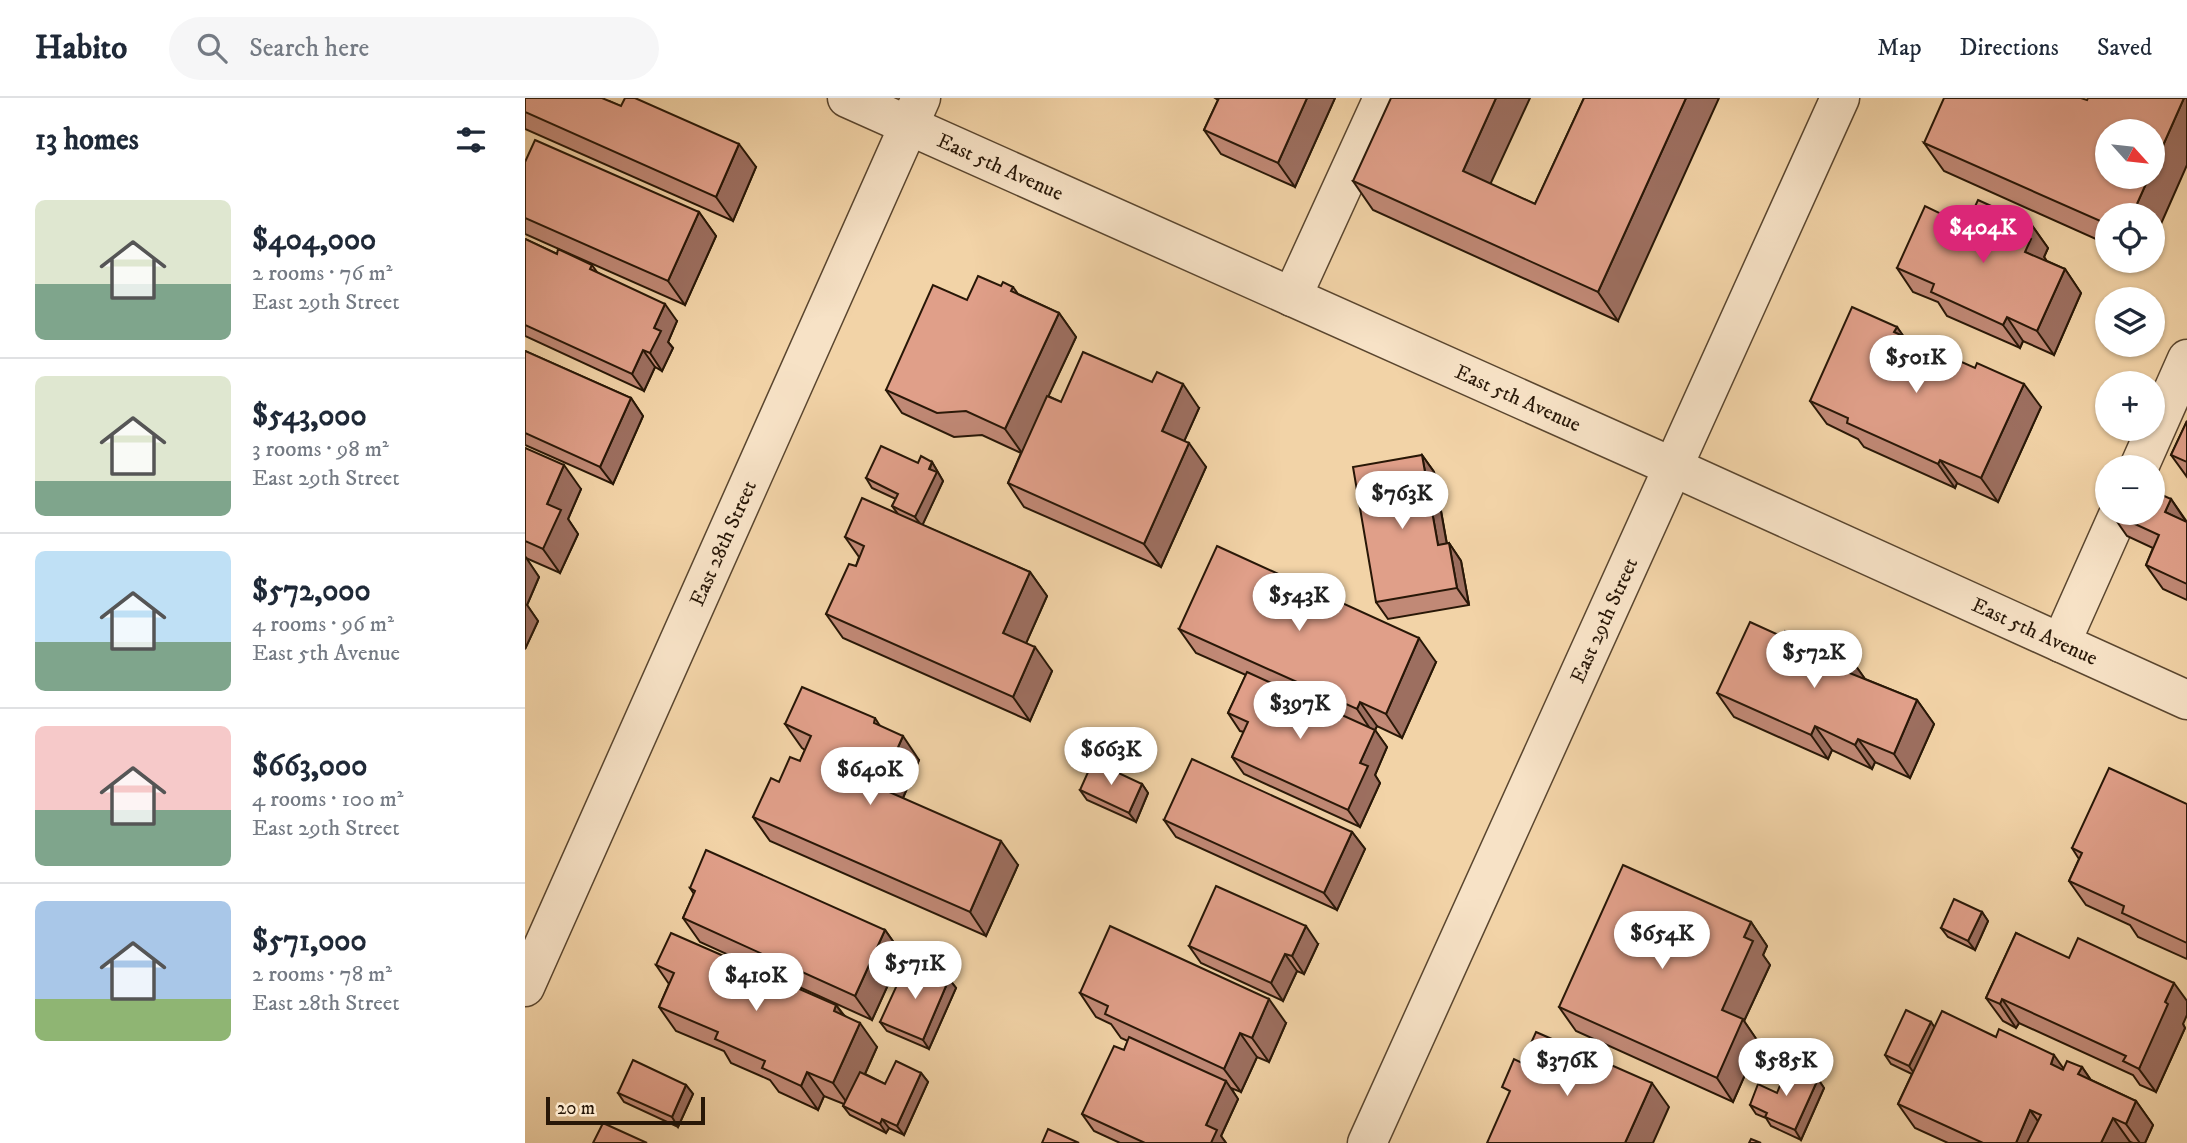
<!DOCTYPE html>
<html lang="en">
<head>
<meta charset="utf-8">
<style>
  :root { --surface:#fff; --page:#f6f6f7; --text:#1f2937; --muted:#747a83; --line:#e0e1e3; --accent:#db2777 }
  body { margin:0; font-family:"IM FELL DW Pica",serif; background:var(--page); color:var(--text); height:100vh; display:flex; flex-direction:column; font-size:26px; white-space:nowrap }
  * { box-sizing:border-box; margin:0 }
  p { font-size:23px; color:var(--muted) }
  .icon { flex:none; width:38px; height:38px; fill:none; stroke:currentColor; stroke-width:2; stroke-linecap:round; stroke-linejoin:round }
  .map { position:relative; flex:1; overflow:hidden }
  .drawer { display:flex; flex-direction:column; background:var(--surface); width:525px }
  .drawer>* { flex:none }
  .needle { width:46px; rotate:117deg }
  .controls { position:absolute; left:1570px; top:21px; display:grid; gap:14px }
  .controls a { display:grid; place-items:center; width:70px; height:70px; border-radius:50%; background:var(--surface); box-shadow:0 2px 5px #0004; font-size:35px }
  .scale { position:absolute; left:21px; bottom:18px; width:159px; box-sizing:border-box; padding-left:7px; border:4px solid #281707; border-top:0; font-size:19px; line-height:24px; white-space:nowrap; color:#281707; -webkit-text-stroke:5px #f7e2c6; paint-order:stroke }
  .price { position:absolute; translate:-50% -60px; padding:0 16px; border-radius:24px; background:#fff; color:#222; font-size:23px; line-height:46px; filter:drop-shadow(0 2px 4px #0008) }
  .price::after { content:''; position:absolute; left:50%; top:42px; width:21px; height:16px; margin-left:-10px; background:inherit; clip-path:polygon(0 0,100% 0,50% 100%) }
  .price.selected { background:var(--accent); color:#fff }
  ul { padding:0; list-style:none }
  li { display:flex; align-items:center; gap:21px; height:175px; padding:0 35px }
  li+li { border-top:2px solid var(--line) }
  li span { display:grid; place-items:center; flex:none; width:196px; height:140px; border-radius:10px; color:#555 }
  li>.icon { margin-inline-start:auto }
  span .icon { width:84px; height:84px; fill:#fffc; stroke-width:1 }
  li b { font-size:30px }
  h2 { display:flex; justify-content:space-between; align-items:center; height:84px; padding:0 35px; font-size:30px }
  header { display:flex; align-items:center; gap:42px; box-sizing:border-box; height:98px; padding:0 35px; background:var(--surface); border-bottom:2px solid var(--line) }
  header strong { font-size:33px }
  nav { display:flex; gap:38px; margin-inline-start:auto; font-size:24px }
  .search { width:490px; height:63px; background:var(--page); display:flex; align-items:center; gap:18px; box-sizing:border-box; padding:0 24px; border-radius:38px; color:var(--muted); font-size:26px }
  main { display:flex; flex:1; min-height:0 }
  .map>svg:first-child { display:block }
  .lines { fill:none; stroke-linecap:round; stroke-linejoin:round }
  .minor-casing { stroke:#5a462f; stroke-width:41 }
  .minor { stroke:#f7e2c6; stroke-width:38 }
  .wall { fill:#c18976; stroke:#281707; stroke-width:2 }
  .shaded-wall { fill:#9d6f60; stroke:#281707; stroke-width:2 }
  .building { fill:#e09f89; stroke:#281707; stroke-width:2 }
  .labels { text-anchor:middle; stroke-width:5; stroke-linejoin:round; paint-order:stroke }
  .street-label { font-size:21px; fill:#281707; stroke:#f7e2c6 }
</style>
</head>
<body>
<header>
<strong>Habito</strong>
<div class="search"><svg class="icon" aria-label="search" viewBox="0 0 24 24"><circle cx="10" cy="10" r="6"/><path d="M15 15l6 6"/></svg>Search here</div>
<nav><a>Map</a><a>Directions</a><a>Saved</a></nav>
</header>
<main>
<section class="drawer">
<h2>13 homes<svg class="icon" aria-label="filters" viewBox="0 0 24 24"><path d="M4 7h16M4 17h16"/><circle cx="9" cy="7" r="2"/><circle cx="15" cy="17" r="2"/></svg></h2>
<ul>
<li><span style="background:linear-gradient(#dfe7d0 60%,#7fa58c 0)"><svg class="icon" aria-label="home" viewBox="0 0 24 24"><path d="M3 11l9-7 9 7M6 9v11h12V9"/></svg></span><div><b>$404,000</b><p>2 rooms · 76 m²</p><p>East 29th Street</p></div></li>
<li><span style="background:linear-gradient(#dfe7d0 75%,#7fa58c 0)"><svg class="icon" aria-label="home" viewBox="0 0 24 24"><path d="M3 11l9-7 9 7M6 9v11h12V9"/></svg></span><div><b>$543,000</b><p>3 rooms · 98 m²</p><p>East 29th Street</p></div></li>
<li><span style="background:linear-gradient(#bfe0f5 65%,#7fa58c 0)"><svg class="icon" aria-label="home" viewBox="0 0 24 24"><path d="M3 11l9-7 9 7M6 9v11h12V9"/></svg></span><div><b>$572,000</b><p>4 rooms · 96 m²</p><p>East 5th Avenue</p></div></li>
<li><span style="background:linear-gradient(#f6c9c9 60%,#7fa58c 0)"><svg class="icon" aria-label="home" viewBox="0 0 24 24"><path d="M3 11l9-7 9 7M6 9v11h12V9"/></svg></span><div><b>$663,000</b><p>4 rooms · 100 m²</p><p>East 29th Street</p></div></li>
<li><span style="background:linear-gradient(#a9c7e8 70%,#8fb573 0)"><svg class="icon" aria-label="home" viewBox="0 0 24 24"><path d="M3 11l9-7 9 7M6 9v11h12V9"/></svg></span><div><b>$571,000</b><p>2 rooms · 78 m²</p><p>East 28th Street</p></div></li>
</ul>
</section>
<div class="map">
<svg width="1662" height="1045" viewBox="0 0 1662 1045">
  <rect width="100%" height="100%" fill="#f2d3a7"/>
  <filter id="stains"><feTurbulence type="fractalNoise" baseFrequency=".00286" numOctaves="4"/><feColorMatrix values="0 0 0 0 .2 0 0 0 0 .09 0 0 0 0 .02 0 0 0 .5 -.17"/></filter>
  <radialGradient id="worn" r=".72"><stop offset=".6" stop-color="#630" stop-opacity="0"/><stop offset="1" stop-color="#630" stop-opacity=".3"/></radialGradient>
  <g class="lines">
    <defs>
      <g id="minor">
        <path id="s1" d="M322,0l826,369 514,233"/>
        <path d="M767,199l91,-199"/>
        <path d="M1614,369l48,-108"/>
        <path d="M1536,545l58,-130"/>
        <path id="s2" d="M0,889l396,-889"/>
        <path id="s3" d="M842,1045l473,-1045"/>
      </g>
    </defs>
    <use href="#minor" class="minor-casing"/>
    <use href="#minor" class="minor"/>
  </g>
  <g class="wall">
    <path d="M0,0l84,3 147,66 -23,54 -208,-92z"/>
    <path d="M690,0h120l-40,89 -74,-33 -17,-24 14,-30z"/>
    <path d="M1059,0l34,223 -245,-111 -20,-29 137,3 45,20z"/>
    <path d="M1399,45l183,72v29l-163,-73z"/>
    <path d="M0,64l174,50 17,24 -31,69 -160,-71z"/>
    <path d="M1506,126l17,24 -4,9 3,4 18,8 16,24 -27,62 -31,-14 -3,7 -73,-32 -9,-14 -25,-10 -16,-24z"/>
    <path d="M0,141l32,15 35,11 5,7 80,49 -9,21 5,6 -11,23 -7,-4 -11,24 -119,-55z"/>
    <path d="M476,188l12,1 5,7 41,19 17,24 -28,59 13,6 138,6 -15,33 22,26 -45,100 -137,-60 -16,-24 13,-30 -39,-18 -28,2 -52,-24 -16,-23 81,-90z"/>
    <path d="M1372,229l6,9 138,71 -43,95 -41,-19 -2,5 -91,-41 -6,-8 -31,-15 -17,-23z"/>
    <path d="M0,253l106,47 12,18 -30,68 -88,-39z"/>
    <path d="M1662,323v56l-16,-22z"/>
    <path d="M0,350l56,41 -13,30 10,15 -18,39 -34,-15 13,19 -12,28 11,16 -13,28z"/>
    <path d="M897,357l12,17 13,72 2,-1 12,18 8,44 -81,14 -12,-17z"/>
    <path d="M407,364l11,19 -21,44 108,47 17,24 -21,47 26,28 -22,50 -187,-83 -17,-24 30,-48 3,-9 -14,-20 53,-23 -6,-8 4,-7 -24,-11 -6,-10z"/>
    <path d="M1646,401l16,23v78l-24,-11 -17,-24 7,-17 -26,-12 -16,-23z"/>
    <path d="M654,531l257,33 -34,76 -25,-12 -2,4 12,17 -12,28 5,8 -20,44 -116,-53 -12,-17 12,-25 -4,-1 -12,-18 18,-38 -50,-22z"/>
    <path d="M1258,539l70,25 12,17 52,21 17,24 -24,54 -35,-16 -3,7 -40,-19 -4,9 -94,-42 -17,-24z"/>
    <path d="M350,620l5,8 39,34 -16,38 115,67 -32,71 -216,-95 -17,-24 26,-35 21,-21 5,-11 -3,-2 -17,-24z"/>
    <path d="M617,686l6,9 -12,29 -49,-22 -7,-10z"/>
    <path d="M1662,706v155l-49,-22 -8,-12 -44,-20 -17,-24 10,-22 -7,-11z"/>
    <path d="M639,722l188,12 13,17 -28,61 -161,-73z"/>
    <path d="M165,790l195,42 17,24 -30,66 -172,-78 -17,-24 11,-24z"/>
    <path d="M1457,814l6,9 -13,29 -27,-13 -7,-9z"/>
    <path d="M1226,824l16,24 -4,9 7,10 -26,56 15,22 -26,59 -157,-71 -17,-24z"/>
    <path d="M1491,835l167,91 2,4 -29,64 -16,-7 -7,-10 -114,-52 -3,5 -13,-7 -17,-23z"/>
    <path d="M793,846l-14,30 -7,-3 -14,30 -82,-38 -12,-17z"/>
    <path d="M131,867l180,40 8,10 33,32 -12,27 20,10 36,-11 7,9 -24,53 -15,-7 -3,5 -36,-18 -7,-9 1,-2 -20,-8 -6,14 -39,-18 -9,-12 -39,-17 -7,-12 -48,-20 -17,-24 10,-23z"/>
    <path d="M424,881l7,9 -27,61 -42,-18 -7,-9z"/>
    <path d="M555,895l206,30 -17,39 -12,-5 -16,35 -10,-4 7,11 -17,37 5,7h-106l-26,-12 -12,-17 42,-64 4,-9 -7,-3 -10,-14 -15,-7z"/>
    <path d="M1406,924l3,5 130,41 18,-1 9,13 45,21 17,24 -8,18h-12l-3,-1 -1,1h-181l-33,-15 -17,-24 14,-30 -21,-10 -6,-9z"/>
    <path d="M1293,981l6,9 -23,52 -30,-14 -5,-8 -10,-4 -6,-9 27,-12z"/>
    <path d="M161,987l7,9 -15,33 -54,-25 -6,-9z"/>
  </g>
  <g class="shaded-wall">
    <path d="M782,0h28l-40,89 -17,-24z"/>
    <path d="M971,0h34l-47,102 -20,-29z"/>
    <path d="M1161,0h33l-101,223 -20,-29z"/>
    <path d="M1659,0h3v67l-34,77v-27h-21l17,-38h4v-9z"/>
    <path d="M214,46l17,23 -23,54 -17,-24z"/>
    <path d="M174,114l17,24 -31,69 -17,-24z"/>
    <path d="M1506,126l17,24 -4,9 4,6 -23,-11 1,-15z"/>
    <path d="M1540,171l16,24 -27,62 -17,-24z"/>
    <path d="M140,206l12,17 -9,21 5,6 -11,23 -12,-18 4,-25z"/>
    <path d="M534,215l17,24 -54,116 -17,-24z"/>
    <path d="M1482,219l16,24 -3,7 -17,-23z"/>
    <path d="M1372,229l17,24 -20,-19z"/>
    <path d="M118,252l12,17 -11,24 -12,-17z"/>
    <path d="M658,286l16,24 -21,47 -16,-24z"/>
    <path d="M1499,286l17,23 -43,95 -17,-24z"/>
    <path d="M106,300l12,18 -30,68 -13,-17z"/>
    <path d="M664,345l17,24 -45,100 -17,-23z"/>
    <path d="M897,357l12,17 16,90 -12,-17z"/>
    <path d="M1415,362l17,23 -2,5 -17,-24z"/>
    <path d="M407,364l11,19 -21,45 -7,-9z"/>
    <path d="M39,367l17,24 -13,30 10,15 -18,39 -17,-24 4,-45z"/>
    <path d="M1646,401l16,24 -22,-11z"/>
    <path d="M924,445l12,18 8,44 -12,-17z"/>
    <path d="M0,458l14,21 -12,28 11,16 -13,28z"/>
    <path d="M505,474l17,24 -27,61 -17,-24z"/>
    <path d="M894,540l17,24 -34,76 -16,-24z"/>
    <path d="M510,549l17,24 -22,50 -17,-24z"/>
    <path d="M1328,564l17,24 -23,-14z"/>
    <path d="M1392,602l17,24 -24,54 -16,-24z"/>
    <path d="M835,604l17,24 -2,4 12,17 -12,28 5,8 -20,44 -12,-17 12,-47 13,-30 -16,-24z"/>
    <path d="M1290,628l17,24 -4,9 -17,-24z"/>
    <path d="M378,638l16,24 -22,52 -17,-24z"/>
    <path d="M1333,641l17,23 -3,7 -17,-24z"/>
    <path d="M617,686l6,9 -12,29 -7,-9z"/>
    <path d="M827,734l13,17 -28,61 -13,-17z"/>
    <path d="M476,743l17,24 -32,71 -16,-24z"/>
    <path d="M1457,814l6,9 -13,29 -7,-9z"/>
    <path d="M1226,824l16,24 -4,9 7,10 -26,56 15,22 -26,59 -16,-24 5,-68 22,-73z"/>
    <path d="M781,828l12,18 -14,30 -12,-18z"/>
    <path d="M360,832l17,24 -30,66 -17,-24z"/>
    <path d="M760,856l12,17 -14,30 -12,-18z"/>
    <path d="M424,881l7,9 -27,61 -6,-9z"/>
    <path d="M1649,885l13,18v14l-4,9 2,4 -29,64 -17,-23 26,-67z"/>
    <path d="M744,901l17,24 -17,39 -17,-24z"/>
    <path d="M1477,901l17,24 -3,5 -16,-24z"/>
    <path d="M311,907l17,24 -19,-18z"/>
    <path d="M1406,924l6,9 -21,45 -7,-10z"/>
    <path d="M335,925l17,24 -27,60 -17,-24z"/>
    <path d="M715,935l17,24 -16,35 -17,-23z"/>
    <path d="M1529,957l17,24 -20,-15z"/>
    <path d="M1557,969l16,24 -20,-17z"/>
    <path d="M282,974l17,24 -6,14 -17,-24z"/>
    <path d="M396,975l7,9 -24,53 -7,-9z"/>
    <path d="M1293,981l6,9 -23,52 -6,-10z"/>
    <path d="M701,983l12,18 -17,37 5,7h-15l-5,-18z"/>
    <path d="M1127,985l17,24 -16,36h-28z"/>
    <path d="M161,987l7,9 -15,33 -6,-10z"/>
    <path d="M1611,1003l17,24 -8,18h-5l-14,-19z"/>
    <path d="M1505,1012l17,24 -4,9h-27z"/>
    <path d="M1588,1020l17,24 -1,1h-28z"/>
    <path d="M357,1021l7,9 -3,5 -6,-9z"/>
  </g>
  <g class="building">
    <path d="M0,0h77l19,8 4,-8h10l104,46 -23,53 -191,-85z"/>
    <path d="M694,0h88l-29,65 -74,-33z"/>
    <path d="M866,0h105l-33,73 72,33 49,-106h102l-88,194 -245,-111z"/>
    <path d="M1419,0h137l6,2 1,-2h96l-31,70v-37h-46v46h42l-17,38h-25v9l-183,-81z"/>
    <path d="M10,42l164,72 -31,69 -143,-63v-56z"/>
    <path d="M1453,102l53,24 -5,13 5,2 -6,13 40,17 -28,62 -30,-14 -4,8 -72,-33 3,-8 -37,-16 28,-62 41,20z"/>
    <path d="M0,141l32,15 1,-5 34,16 -2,4 75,35 -11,24 7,3 -11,22 -7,-3 -11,24 -107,-49z"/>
    <path d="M453,178l23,10 2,-4 10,5 -2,4 48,22 -54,116 -39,-18 -29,2 -51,-23 47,-105 34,15z"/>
    <path d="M1327,209l45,20 -3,5 81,36 2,-5 47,21 -43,94 -41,-18 -2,4 -91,-41 1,-5 -38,-17z"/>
    <path d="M0,253l106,47 -31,69 -75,-34z"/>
    <path d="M558,254l69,30 5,-10 26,12 -21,47 27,12 -45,101 -136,-61 39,-87 14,6z"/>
    <path d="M1662,323v41l-16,-7z"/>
    <path d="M356,348l37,17 3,-7 11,6 -3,7 8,3 -22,45 -23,-11 6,-12 -32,-16z"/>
    <path d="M0,350l39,17 -17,39 14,6 -18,39 -18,-8z"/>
    <path d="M897,357l16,90 11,-2 8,45 -81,14 -23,-135z"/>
    <path d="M1628,393l18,8 -6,13 22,10v62l-41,-19 13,-30 -48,-22h42z"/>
    <path d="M337,400l168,74 -27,61 32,14 -22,50 -187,-83 23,-50 7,2 8,-20 -19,-9z"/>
    <path d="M692,448l202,92 -33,76 -26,-12 -3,7 -178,-80z"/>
    <path d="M1225,524l33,15 2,-6 68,31 -6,10 70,28 -23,54 -36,-15 -3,6 -40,-19 -4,9 -94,-42z"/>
    <path d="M722,574l128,58 -15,33 8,3 -20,44 -116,-53 16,-35 -20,-9z"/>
    <path d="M277,589l73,31 -1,5 29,13 -23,52 121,53 -31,71 -217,-95 18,-39 8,4 11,-25 10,4 11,-25 -26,-12z"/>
    <path d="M667,661l160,73 -28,61 -160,-73z"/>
    <path d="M568,663l49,23 -13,29 -49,-23z"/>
    <path d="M1584,670l78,36v139l-65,-30 2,-7 -55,-25 13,-28 -10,-5z"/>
    <path d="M181,752l179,80 -30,66 -172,-78 12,-27 -5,-3z"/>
    <path d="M1098,767l128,57 -7,15 9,4 -31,69 21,9 -26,59 -158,-71z"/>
    <path d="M691,788l90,40 -14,30 -7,-2 -14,29 -82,-37z"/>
    <path d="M1429,801l28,13 -14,29 -27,-13z"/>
    <path d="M585,828l159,73 -17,39 -12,-5 -16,36 -119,-55 3,-8 -28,-13z"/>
    <path d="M146,835l165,72 -2,6 26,12 -27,60 -26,-11 -6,14 -39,-18 3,-7 -50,-22 3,-7 -59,-25 15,-34 -18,-8z"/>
    <path d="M1491,835l53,25 9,-20 96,45 -9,19 3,2 -29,65 -16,-8 3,-5 -124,-57 -2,5 -14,-6z"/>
    <path d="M383,863l41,18 -26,61 -43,-18z"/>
    <path d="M1381,912l25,12 -22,44 -24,-11z"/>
    <path d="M1417,913l54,26 3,-8 55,26 -3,9 12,6 4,-9 15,6 -4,7 58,27 -10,23 -13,-6 -12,25h-74l14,-28 -11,-5 -14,33h-33l-85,-39z"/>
    <path d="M1011,934l116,51 -27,60h-138l23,-52 -8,-4 12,-28 8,4z"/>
    <path d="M604,939l97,44 -20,44 11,5 -6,13h-66l-63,-29 32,-68 10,4z"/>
    <path d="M108,962l53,25 -14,32 -54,-24z"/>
    <path d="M371,963l25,12 -24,53 -15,-7 -2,5 -37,-18 17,-34 25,12z"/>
    <path d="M1263,967l30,14 -23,51 -30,-13 2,-4 -17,-8 8,-21 19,9z"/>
    <path d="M78,1025l44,20h-54z"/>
    <path d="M523,1031l31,14h-37z"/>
    <path d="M1226,1041l10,4h-12z"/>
  </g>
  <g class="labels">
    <g class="street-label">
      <text dy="7" stroke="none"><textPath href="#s1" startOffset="168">East 5th Avenue</textPath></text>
      <text dy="7" stroke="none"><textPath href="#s1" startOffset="735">East 5th Avenue</textPath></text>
      <text dy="7" stroke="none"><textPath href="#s2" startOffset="486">East 28th Street</textPath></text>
      <text dy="7" stroke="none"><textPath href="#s3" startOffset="574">East 29th Street</textPath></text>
      <text dy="7" stroke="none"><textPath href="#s1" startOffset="1302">East 5th Avenue</textPath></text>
    </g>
  </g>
  <rect width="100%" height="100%" filter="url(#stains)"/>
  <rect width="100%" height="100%" fill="url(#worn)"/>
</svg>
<div class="controls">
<a><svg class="needle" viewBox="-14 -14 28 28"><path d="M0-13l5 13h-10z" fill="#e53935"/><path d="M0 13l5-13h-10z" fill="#747a83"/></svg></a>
<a><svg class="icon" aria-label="locate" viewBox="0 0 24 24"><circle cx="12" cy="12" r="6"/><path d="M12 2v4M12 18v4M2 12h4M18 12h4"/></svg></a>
<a><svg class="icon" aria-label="layers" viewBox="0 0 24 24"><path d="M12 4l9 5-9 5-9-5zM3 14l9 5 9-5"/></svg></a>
<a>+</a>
<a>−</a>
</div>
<div class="scale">20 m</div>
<b class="price selected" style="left:1458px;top:167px">$404K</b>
<b class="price" style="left:1391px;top:297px">$501K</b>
<b class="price" style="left:877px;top:433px">$763K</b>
<b class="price" style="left:774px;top:535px">$543K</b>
<b class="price" style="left:1289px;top:592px">$572K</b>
<b class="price" style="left:775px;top:643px">$397K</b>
<b class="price" style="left:586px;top:689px">$663K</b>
<b class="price" style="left:345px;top:709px">$640K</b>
<b class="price" style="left:1137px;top:873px">$654K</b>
<b class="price" style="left:390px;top:903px">$571K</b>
<b class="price" style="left:231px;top:915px">$410K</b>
<b class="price" style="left:1042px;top:1000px">$376K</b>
<b class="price" style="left:1261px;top:1000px">$585K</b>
</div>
</main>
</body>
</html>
